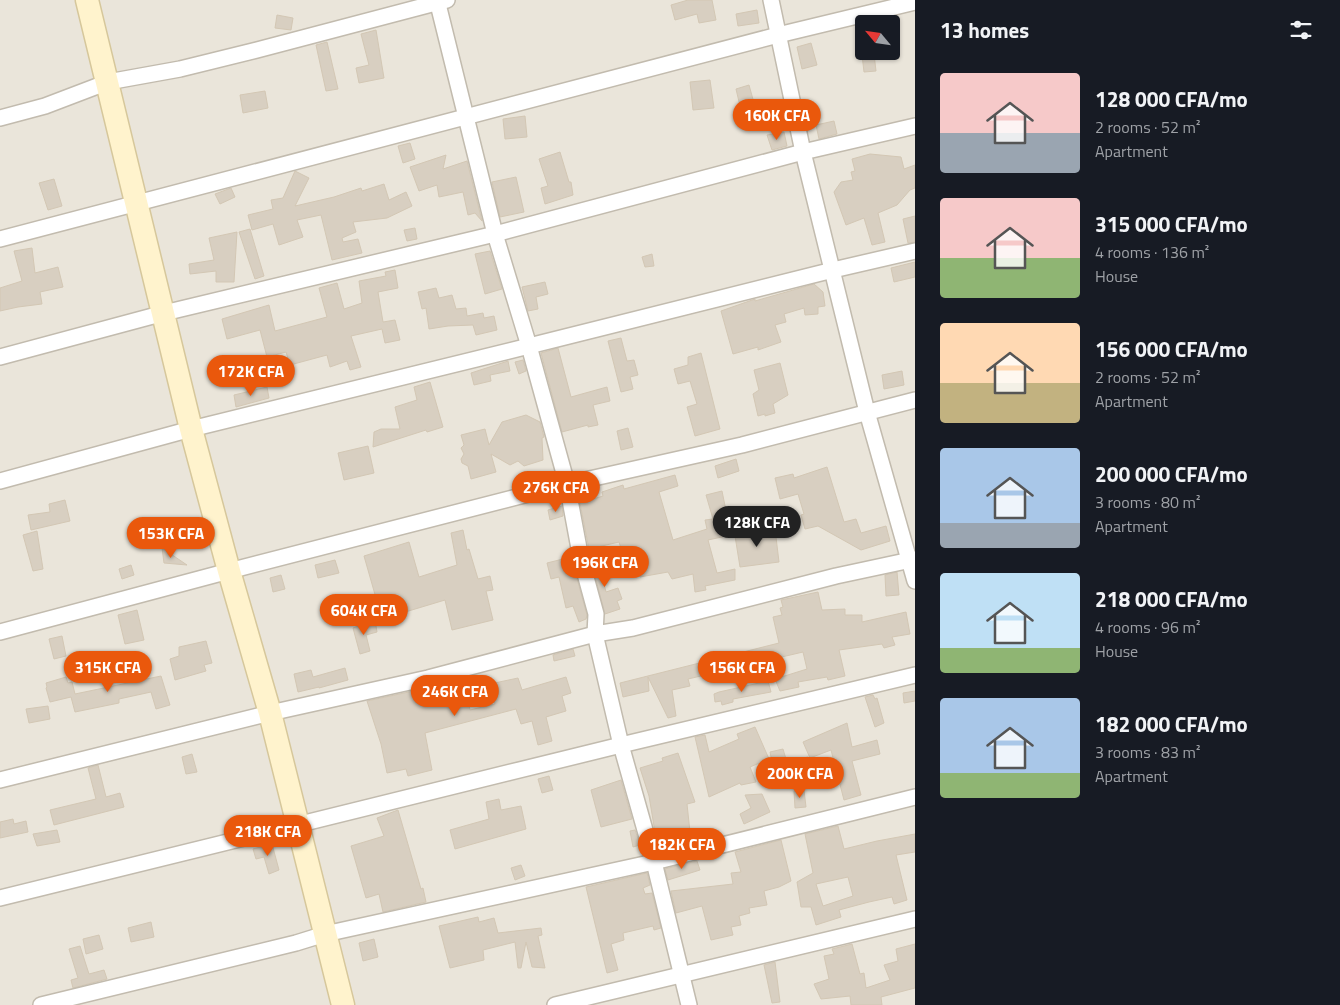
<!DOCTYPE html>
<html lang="en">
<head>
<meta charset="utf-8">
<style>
  :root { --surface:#171b24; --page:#242831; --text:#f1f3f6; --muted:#9ea1a6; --accent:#ea580c }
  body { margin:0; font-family:"Titillium Web",sans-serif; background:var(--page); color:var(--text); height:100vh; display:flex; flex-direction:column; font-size:19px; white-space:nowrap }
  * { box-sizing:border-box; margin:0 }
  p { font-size:16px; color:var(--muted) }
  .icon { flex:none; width:28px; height:28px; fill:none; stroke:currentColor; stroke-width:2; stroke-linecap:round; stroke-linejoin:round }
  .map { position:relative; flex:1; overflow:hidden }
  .panel { display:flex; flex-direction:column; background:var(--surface); width:425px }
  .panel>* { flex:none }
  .needle { width:32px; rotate:299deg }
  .tools { position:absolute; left:855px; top:15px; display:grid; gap:10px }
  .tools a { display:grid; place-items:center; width:45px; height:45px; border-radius:5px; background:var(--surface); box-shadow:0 1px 4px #0004; font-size:25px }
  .price { position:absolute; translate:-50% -42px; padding:0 11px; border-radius:18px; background:var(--accent); color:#fff; font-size:16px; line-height:32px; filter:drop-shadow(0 1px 2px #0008) }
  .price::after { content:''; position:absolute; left:50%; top:30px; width:15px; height:11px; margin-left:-8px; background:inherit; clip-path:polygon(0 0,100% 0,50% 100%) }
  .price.selected { background:#222; color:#fff }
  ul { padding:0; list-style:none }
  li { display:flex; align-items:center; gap:15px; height:125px; padding:0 25px }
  li span { display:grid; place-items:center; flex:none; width:140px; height:100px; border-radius:5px; color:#555 }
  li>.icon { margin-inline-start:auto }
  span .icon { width:60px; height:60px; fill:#fffc; stroke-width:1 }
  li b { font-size:21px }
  h2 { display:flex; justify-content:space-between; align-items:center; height:60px; padding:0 25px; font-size:21px }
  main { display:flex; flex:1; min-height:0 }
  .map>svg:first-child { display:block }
  .residential { fill:#eae5da; fill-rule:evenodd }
  .building { fill:#d8cfc1; stroke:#d3c7b4; fill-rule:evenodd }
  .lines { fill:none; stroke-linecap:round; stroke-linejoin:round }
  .street-casing { stroke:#c2bbae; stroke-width:18 }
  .secondary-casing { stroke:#d6c79b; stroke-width:25 }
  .street { stroke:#fff; stroke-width:15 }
  .secondary { stroke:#fff3cd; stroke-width:22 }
</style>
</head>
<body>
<main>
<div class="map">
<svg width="915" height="1005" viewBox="0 0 915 1005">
  <rect width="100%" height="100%" fill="#f6f3ec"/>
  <path class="residential" d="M0,0h915v1005h-915zM864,24h27v27h-27z"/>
  <g class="building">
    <path d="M688,0h24l4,20 -17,3 -2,-9 -22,6 -4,-15z"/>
    <path d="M757,10l2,13 -21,3 -2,-12z"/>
    <path d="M277,15l16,3 -2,12 -16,-2z"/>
    <path d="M376,30l8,48 -25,5 -3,-15 13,-3 -8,-31z"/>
    <path d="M327,42l11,47 -12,2 -10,-46z"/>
    <path d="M811,43l6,22 -15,4 -5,-22z"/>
    <path d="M874,54l2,17 -12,1 -2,-17z"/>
    <path d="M710,80l4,28 -21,2 -3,-28z"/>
    <path d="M749,85l5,18 -14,3 -4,-17z"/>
    <path d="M265,91l3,17 -25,5 -3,-18z"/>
    <path d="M525,116l2,21 -22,2 -2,-20z"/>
    <path d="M834,121l3,13 -18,5 -3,-14z"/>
    <path d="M784,132l3,14 -15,4 -5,-15z"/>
    <path d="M410,143l5,16 -12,4 -5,-17z"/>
    <path d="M560,152l9,30h2l2,13 -28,9 -4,-16 7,-2 -9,-27z"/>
    <path d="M870,154l31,3 3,12 11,-4v23l-5,2 -13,15 -19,8 7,29 -13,3 -8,-27 -18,7 -12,-33 7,-10 12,-2 -2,-8 4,-1 -3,-12z"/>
    <path d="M446,155l-3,14 24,-8 15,60 -7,-8 -7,2 -5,-23 -24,5 -2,-12 -18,6 -9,-24z"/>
    <path d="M295,171l14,7 -14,28 39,-9 27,-9 1,3 22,-7 5,16 17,-8 6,14 -25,12 -34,4 3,10 -14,6 1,4 15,-3 4,14 -30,7 -11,-45 -24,5 6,17 -24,8 -6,-21 -21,6 -4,-15 25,-6 -2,-9 12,-2z"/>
    <path d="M516,177l8,35 -24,5 -8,-35z"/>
    <path d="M54,179l8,27 -14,4 -9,-27z"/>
    <path d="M231,188l4,9 -15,7 -5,-10z"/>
    <path d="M915,216v26l-7,1 -5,-24z"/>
    <path d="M415,228l2,11 -10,2 -3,-11z"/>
    <path d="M250,229l14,47 -9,3 -16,-47z"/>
    <path d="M237,232l-3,50h-18v-11l-26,3 -1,-10 25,-4 -5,-22z"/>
    <path d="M32,248l3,25 23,-6 5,20 -23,5 2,12 -24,3 -18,4v-23l22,-7 -8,-30z"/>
    <path d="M490,251l12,38 -17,5 -10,-40z"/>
    <path d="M652,254l2,12 -9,1 -3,-10z"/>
    <path d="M915,262v15l-21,5 -3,-14z"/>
    <path d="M395,270l3,18 -20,4 5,30 12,-2 5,20 -15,3 -3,-14 -31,7 10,31 -11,3 -3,-9 -17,6 -3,-12 -37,10 -4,-13 -19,5 -7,-27 -33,9 -5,-20 47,-14 6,26 52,-14 -8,-29 18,-5 7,26 18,-6 -3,-22 27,-5 -1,-4z"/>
    <path d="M545,282l3,12 -12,3 2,12 -10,2 -6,-24z"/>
    <path d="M814,284l9,8 2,14 -7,1v7l-13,1 -1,-7 -20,6 2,8 -11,3 6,17 -23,8v-3l-25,7 -12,-43 34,-12v2z"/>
    <path d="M436,288l3,10 13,-3 4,14 10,-1 1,8 16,-3 1,5 10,-2 3,14 -21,5 -3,-10 -25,1 -19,3 -3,-21 -4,1 -4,-17z"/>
    <path d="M621,338l6,23 7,-1 4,15 -8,2 3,12 -12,3 -13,-51z"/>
    <path d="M558,348l13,49 36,-10 3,14 -17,4 5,20 -10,2v-2l-26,7 -21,-79z"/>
    <path d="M701,353l19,76 -25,7 -8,-29 10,-3 -7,-23 -12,3 -4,-15 14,-4v-8z"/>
    <path d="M523,360l3,11 -7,3 -4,-12z"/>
    <path d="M508,361l2,10 -20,4 1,6 -17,4 -3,-12z"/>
    <path d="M780,363l8,32 -15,9 2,9 -10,3v-2l-7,2 -5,-22 6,-4 -5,-20z"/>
    <path d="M902,371l2,14 -20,4 -2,-14z"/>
    <path d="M430,382l13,45 -16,5 -1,-2 -53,17 1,-15 7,-3h19l-5,-22 22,-7 -3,-13z"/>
    <path d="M267,387l2,11 -33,9 -2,-12z"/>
    <path d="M526,415l14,7 4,15 -2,1 1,22 -19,6 -6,-5 -8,4 -19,-11 5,18 -25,7 -3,-13 -6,-3 -1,-4 3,-5 -3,-6 3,-3 -3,-10 24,-6 4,16 13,-23z"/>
    <path d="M628,428l5,19 -12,3 -4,-19z"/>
    <path d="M368,446l6,27 -30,7 -6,-27z"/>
    <path d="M736,459l3,12 -21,7 -3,-12z"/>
    <path d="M827,467l17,55 12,-3 5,14 25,-7 4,15 -29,9 -43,-24 -13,3 -4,-14 3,-1 -6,-20 -18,5 -5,-21 18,-4 1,4z"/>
    <path d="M675,475l3,11 -19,6 14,48 34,-11 -2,-9 8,-1 -7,-24 16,-4 9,44 -23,5 9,33 18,-4v11l-30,6 1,4 -11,2 -2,-18 -21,5 -4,-7 -28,5 -3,-20 -12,4 -6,-19 -30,7 -9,-46 23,-7 -1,-4 21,-7 1,4z"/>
    <path d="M65,500l5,21 -39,9 -3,-15 22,-3 -1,-8z"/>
    <path d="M562,506l1,10 -13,4 -2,-10z"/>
    <path d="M775,529l4,33 -39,5 -5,-31z"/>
    <path d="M463,530l4,20 2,-1 9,30 12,-3 3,14 -7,1 7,29 -41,10 -7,-30 -63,19 -18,-63 45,-14 10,35 38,-12 -6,-32z"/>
    <path d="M37,531l6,38 -10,2 -10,-36z"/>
    <path d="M162,548l25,17 -23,-2z"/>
    <path d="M596,552l10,40 12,-4 4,11 -5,2 3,8 -15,5 -16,-61z"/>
    <path d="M571,557l16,58 -1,4 -7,3 -6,-16 -7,2 -7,-31 -8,2 -4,-16z"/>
    <path d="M335,560l4,13 -21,5 -3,-13z"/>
    <path d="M131,565l3,10 -12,4 -3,-10z"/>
    <path d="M897,572l2,23 -13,1 -1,-21z"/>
    <path d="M281,575l4,14 -12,3 -3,-14z"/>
    <path d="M818,592l4,18 23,-1v6h17v7l44,-10 4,22 -18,3 3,8 -11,3 -2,-4 -43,6 6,26 -17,4 -1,-3 -29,5 1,5 -19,4 -5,-12 32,-10 -4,-17 -115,27 2,7 -18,4 4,26 -8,2 -20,-41 1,14 -26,6 -3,-14 159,-40 -6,-26 9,-2 -2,-7 3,-1 -2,-7z"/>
    <path d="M137,610l7,30 -19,4 -7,-29z"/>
    <path d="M375,620l2,12 -11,3 4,16 -10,3 -7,-26z"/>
    <path d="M62,636l4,20 -12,3 -5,-20z"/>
    <path d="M206,641l6,22 -8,2 2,6 -31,9 -5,-21 9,-3v-9z"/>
    <path d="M573,649l2,7 -21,5 -1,-6z"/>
    <path d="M345,668l3,12 -29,8v-1l-21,5 -4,-18 17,-4 2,7z"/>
    <path d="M161,676l9,29 -14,4 -5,-17 -32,7v4l-44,9 -4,-15 -21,5 -4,-14 1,-1 -1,-4 20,-6 2,6 4,-1 3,12z"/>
    <path d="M566,677l5,16 -9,3 4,15 -20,6 6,24 -14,4 -6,-24 -11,3 -5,-15 -91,24 7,37 -24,6 -2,-7 -19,4 -6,-29 -14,-43 65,-14v4l32,-8 6,27 25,-6 -5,-20 28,-6 4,12z"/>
    <path d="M768,681l3,11 -38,7v3l-11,3 -1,-4 -6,1 -1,-8 5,-2z"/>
    <path d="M915,691v10l-11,2 -1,-10z"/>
    <path d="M873,695l2,4 2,-1 7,25 -9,4 -10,-30z"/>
    <path d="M48,706l2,13 -21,4 -3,-14z"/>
    <path d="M847,723l5,24 25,-7 3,14 -28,7 9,34 -17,5 -13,-50 -21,8 -7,-16z"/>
    <path d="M755,727l14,32 -19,8 6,15 -15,3 -1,-2 -31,14 -14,-60 10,-2 4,17 30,-13 -2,-5z"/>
    <path d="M783,749l3,10 -14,3 -2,-10z"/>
    <path d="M678,753l17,49 -8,2 3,28 -20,3 1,6 -13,2 -4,-17 -5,-30 -9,-28 23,-7 -1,-3z"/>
    <path d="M192,754l5,18 -11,2 -4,-17z"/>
    <path d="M808,757l3,12 -17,4 -3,-12z"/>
    <path d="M98,765l8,32 14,-4 4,14 -70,18 -4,-15 46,-11 -8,-31z"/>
    <path d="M549,776l4,14 -11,3 -4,-14z"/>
    <path d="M621,780l11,39 -31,8 -10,-37z"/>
    <path d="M804,790l2,17 -11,1 -1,-17z"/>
    <path d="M762,794l8,18 -26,12 -4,-10 11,-6 -6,-13z"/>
    <path d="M499,799l2,11 20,-4 5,23 -71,20 -5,-19 39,-11 -3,-17z"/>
    <path d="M398,810l23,79 2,-1 3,14 -43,10 -4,-18 -13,4 -15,-52 33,-10 -7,-18z"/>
    <path d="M13,819l1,5 12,-3 2,11 -28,6v-16z"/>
    <path d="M838,826l6,23 33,-8 38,-7v18l-19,3 11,45 -13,4 -2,-7 -23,5 -30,8 2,7 -25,8 -5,-18h-10l-4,-25 16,-9 -8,-39zM848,877l5,19 -30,10 -7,-22z"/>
    <path d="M57,830l3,12 -23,4 -4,-12z"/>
    <path d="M635,830l5,15 -7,2 -3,-16z"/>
    <path d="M781,840l10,41 -12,6 -15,4 3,14 -18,3 1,5 -11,3 2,9 -10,2 2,8 -22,5 -9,-34 -26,7 -5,-22 62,-7 -2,-11 10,-1 -6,-20z"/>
    <path d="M272,844l7,26 -10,4 -5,-17 -8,2 -3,-10z"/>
    <path d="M697,861l3,9 -32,10 -3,-11z"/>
    <path d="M521,865l4,11 -10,4 -4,-12z"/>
    <path d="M647,873l3,12 -7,3 2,6 7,-1 9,35 -7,2 -1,-4 -30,7 1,7 -13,4 7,26 -11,3 -21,-86z"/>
    <path d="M478,917l1,5 15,-4 4,15 43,-5 1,7 -4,1 7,32 -13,-1 -6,-25 -5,26h-3l-3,-26 -32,8 1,10 -34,8 -11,-42z"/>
    <path d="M151,922l3,15 -23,5 -3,-14z"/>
    <path d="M99,935l4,14 -17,5 -3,-15z"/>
    <path d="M374,939l4,18 -15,4 -4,-18z"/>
    <path d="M852,944l8,30 4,-1 2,15 24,-8 -6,-15 14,-4 -2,-12 19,-5v44l-34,9 1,8h-31l-1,-9 -29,3 -7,-15 15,-5 -5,-23 10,-2 -2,-5z"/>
    <path d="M80,946l9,28 15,-4 3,9 -34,9 -2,-8 7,-2 -9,-29z"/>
    <path d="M775,962l5,40 -8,1 -8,-38z"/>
  </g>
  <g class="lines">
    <defs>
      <g id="street">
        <path d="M437,0l58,234 34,112 38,138 14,75 15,55 -1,20 26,111 33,117 35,143"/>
        <path d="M771,0l32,152 64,260 48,169"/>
        <path d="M0,118l45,-12 63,-24 72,-13 77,-19 190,-50"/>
        <path d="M0,239l778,-204 137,-33"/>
        <path d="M0,357l164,-44 331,-79 308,-82 112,-26"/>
        <path d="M0,481l191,-52 338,-83 304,-76 82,-19"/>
        <path d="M0,632l229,-61 338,-87 175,-39 173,-45"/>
        <path d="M0,780l270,-67 158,-35 167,-44 38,-6 203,-52 79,-17"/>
        <path d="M0,898l621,-153 294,-70"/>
        <path d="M41,1005l255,-62 29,-9 329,-72 261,-65"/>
        <path d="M555,1005l360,-86"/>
      </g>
      <path id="secondary" d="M87,0l104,429 38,142 41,142 73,292"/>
    </defs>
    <use href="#street" class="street-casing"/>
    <use href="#secondary" class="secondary-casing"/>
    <use href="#street" class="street"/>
    <use href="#secondary" class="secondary"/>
  </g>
</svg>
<div class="tools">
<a><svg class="needle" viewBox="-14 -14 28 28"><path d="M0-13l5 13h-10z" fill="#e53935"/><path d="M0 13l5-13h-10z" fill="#9ea1a6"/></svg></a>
</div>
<b class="price" style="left:777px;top:141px">160K CFA</b>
<b class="price" style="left:251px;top:397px">172K CFA</b>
<b class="price" style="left:556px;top:513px">276K CFA</b>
<b class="price selected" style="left:757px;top:548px">128K CFA</b>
<b class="price" style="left:171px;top:559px">153K CFA</b>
<b class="price" style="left:605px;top:588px">196K CFA</b>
<b class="price" style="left:364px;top:636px">604K CFA</b>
<b class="price" style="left:108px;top:693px">315K CFA</b>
<b class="price" style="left:742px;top:693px">156K CFA</b>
<b class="price" style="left:455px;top:717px">246K CFA</b>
<b class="price" style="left:800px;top:799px">200K CFA</b>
<b class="price" style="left:268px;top:857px">218K CFA</b>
<b class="price" style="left:682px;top:870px">182K CFA</b>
</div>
<section class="panel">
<h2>13 homes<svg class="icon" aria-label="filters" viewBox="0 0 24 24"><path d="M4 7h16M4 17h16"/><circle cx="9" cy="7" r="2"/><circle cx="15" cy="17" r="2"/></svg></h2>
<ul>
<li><span style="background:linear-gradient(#f6c9c9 60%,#9aa5b1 0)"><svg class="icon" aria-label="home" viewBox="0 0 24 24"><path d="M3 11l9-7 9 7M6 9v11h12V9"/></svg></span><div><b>128 000 CFA/mo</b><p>2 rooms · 52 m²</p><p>Apartment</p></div></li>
<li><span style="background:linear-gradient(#f6c9c9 60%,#8fb573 0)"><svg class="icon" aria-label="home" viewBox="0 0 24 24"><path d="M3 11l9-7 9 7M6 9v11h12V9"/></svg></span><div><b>315 000 CFA/mo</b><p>4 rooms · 136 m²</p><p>House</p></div></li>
<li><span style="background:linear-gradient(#ffd9b3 60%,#c2b280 0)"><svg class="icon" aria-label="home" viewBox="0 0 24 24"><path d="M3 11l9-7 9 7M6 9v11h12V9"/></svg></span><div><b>156 000 CFA/mo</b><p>2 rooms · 52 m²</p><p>Apartment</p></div></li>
<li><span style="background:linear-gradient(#a9c7e8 75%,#9aa5b1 0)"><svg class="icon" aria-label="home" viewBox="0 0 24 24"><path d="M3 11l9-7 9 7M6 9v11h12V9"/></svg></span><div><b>200 000 CFA/mo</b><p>3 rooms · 80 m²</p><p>Apartment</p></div></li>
<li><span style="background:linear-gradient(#bfe0f5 75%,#8fb573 0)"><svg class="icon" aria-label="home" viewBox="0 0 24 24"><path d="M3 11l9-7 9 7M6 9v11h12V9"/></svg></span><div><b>218 000 CFA/mo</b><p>4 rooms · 96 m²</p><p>House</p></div></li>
<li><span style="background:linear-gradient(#a9c7e8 75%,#8fb573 0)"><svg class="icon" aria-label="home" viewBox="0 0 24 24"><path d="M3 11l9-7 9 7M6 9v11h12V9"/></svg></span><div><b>182 000 CFA/mo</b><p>3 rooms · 83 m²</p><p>Apartment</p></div></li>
</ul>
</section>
</main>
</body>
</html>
